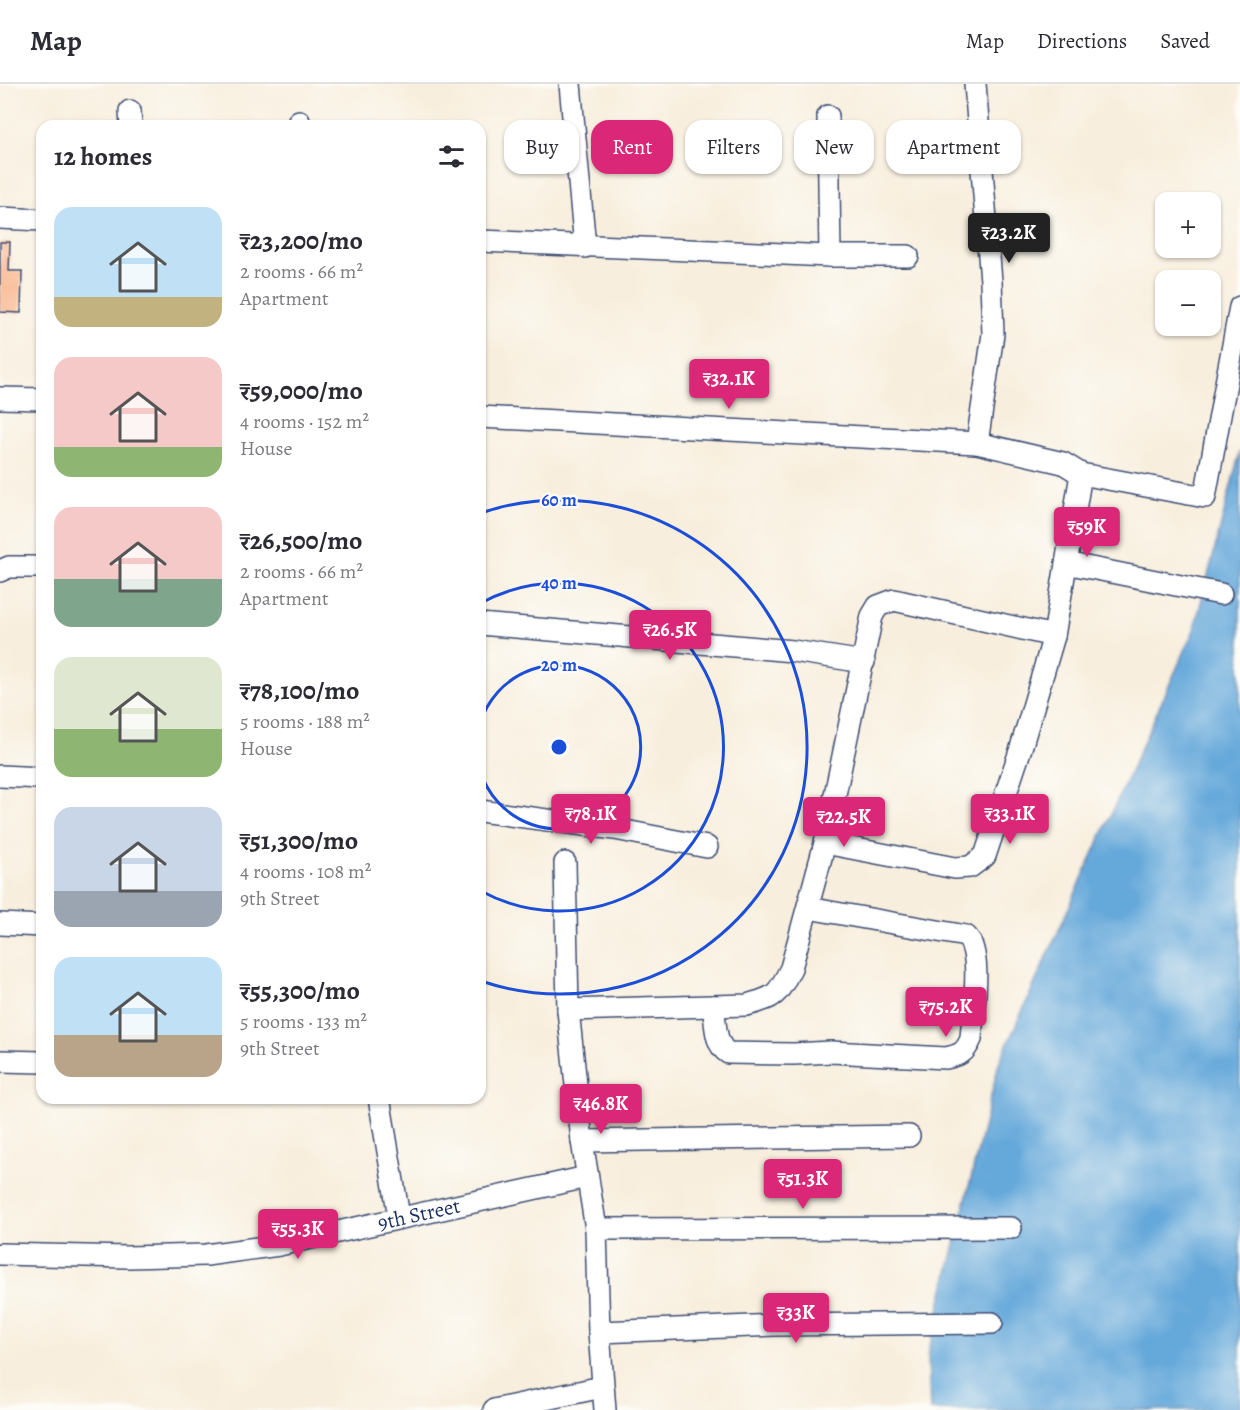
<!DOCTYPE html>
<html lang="en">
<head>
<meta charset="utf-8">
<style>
  :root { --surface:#fff; --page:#f2f2f3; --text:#2b2b33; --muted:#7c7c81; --line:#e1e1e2; --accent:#db2777 }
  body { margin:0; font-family:Alegreya,serif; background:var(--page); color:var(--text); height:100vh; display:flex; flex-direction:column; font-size:22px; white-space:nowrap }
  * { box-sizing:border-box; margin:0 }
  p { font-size:20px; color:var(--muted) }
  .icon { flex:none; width:33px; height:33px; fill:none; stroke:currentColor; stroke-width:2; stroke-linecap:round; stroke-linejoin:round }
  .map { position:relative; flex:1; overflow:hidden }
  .details { position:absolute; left:36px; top:36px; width:450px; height:984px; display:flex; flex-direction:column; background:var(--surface); border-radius:18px; box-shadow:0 2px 4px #0004 }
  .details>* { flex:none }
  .top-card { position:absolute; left:504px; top:36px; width:570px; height:54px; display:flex; gap:12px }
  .controls { position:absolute; left:1155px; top:108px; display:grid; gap:12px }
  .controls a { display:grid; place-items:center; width:66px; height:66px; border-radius:12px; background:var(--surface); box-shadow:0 2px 4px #0004; font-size:30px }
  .price { position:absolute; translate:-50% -51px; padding:0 14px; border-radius:6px; background:var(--accent); color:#fff; font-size:20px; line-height:39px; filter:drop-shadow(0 2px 3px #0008) }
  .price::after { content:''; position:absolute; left:50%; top:36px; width:18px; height:14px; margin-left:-9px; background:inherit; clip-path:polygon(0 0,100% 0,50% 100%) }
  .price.selected { background:#222; color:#fff }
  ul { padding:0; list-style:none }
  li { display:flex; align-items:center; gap:18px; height:150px; padding:0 18px }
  li span { display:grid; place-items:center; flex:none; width:168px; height:120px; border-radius:18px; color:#555 }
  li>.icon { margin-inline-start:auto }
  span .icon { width:72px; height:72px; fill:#fffc; stroke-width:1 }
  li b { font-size:26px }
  h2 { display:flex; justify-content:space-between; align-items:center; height:72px; padding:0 18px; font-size:26px }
  .pill { padding:0 21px; border-radius:18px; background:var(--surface); box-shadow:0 2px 4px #0004; font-size:21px; line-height:54px }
  .pill.selected { background:var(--accent); color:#fff }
  header { display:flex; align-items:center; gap:36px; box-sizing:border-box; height:84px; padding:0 30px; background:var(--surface); border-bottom:2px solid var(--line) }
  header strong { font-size:28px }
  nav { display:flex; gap:33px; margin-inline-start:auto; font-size:21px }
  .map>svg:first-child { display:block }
  .water { fill:#65a8da; stroke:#406c9c; stroke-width:1.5 }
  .building { fill:#f9ae81 }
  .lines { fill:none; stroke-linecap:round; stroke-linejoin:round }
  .minor-casing { stroke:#3c4c71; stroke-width:24 }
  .minor { stroke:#fff; stroke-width:21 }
  .ring { fill:none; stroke:#1d4ed8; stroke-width:3 }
  .labels { text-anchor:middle; stroke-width:4.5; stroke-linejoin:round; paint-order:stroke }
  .street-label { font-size:21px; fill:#1b2f5e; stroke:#fdfcf7 }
  .centre { fill:#1d4ed8; stroke:#fdfcf7; stroke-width:3 }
  .ring-label { font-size:18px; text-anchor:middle; font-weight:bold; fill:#1d4ed8; stroke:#fdfcf7; stroke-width:4.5; stroke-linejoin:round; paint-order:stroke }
</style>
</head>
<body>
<header>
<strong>Map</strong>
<nav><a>Map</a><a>Directions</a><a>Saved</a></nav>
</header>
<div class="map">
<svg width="1240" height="1326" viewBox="0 0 1240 1326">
  <rect width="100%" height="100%" fill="#fdfcf7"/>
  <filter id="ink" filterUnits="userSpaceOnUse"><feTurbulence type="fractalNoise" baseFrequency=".0167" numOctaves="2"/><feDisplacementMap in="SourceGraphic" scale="12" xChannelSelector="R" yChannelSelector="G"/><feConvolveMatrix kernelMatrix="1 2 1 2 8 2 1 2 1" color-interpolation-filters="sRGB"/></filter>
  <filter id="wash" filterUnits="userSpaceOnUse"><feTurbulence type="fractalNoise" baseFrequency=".008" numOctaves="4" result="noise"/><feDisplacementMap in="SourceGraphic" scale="24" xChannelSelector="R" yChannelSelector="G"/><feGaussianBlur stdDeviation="1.35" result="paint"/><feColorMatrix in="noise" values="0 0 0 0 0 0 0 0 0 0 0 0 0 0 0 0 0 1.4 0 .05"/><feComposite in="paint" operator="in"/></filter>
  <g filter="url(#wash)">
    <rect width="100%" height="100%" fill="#f8eedd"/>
    <path class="water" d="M1240,367v959h-310l-2,-55 71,-292 195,-433z"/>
    <g id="blocks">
      <path class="building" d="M0,158h10l-1,29h13l-1,42 -21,-1z"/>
    </g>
  </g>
  <g filter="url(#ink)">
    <use href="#blocks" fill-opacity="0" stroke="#3c4c71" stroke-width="1.5"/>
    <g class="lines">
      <defs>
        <g id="minor">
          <path d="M570,0l15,163"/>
          <path d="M975,0l16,197 2,53 -16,109"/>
          <path d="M130,27l1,15"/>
          <path d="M828,32l2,140"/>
          <path d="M299,37l1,5"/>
          <path d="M0,134l42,2"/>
          <path d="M480,157l350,15h78"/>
          <path d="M0,314l42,1"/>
          <path d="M480,333l497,26 86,20 18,11 124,23 35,-190"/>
          <path d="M1066,479l155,31"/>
          <path d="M0,487l9,-4h33"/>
          <path d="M480,540l313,27 71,11"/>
          <path d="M0,692l42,2"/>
          <path d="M480,727l135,18 92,18"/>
          <path d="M825,759l130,25 15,-1 15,-11 36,-108 33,-112 27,-162"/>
          <path d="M565,779l3,147 14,131 14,88 3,103 6,78"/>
          <path d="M0,840l42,2"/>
          <path d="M713,922c3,16 1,38 15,47l66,1 37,-2 115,6c14,-3 19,-5 25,-19 1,-24 13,-85 -5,-103l-158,-28"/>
          <path d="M568,926l179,-5c29,-8 30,-9 44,-37l34,-125 47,-227 6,-10 16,-6 160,36"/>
          <path d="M0,977l42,1"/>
          <path d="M379,1014l20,119"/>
          <path d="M582,1057l327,-5"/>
          <path d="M596,1145l415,-1"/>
          <path id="s1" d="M0,1170l128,3 78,-2 73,-10 308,-68"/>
          <path d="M599,1248l176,-7 217,-2"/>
          <path d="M494,1326l108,-23"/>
        </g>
      </defs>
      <use href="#minor" class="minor-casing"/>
      <use href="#minor" class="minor"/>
    </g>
  </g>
  <g class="ring">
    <path d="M480 640A82 82 0 1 1 480 686"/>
    <path d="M481 519A164 164 0 1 1 481 807"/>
    <path d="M481 429A247 247 0 1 1 481 897"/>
  </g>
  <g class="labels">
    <g class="street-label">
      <text dy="7" stroke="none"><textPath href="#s1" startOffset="423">9th Street</textPath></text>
    </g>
  </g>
  <circle cx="559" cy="663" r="9" class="centre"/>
  <g class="ring-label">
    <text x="559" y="422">60 m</text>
    <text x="559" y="505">40 m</text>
    <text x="559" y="587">20 m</text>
  </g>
</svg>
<div class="controls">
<a>+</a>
<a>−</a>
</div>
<b class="price selected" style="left:1009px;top:180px">₹23.2K</b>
<b class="price" style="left:729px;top:326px">₹32.1K</b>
<b class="price" style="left:1087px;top:474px">₹59K</b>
<b class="price" style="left:670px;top:577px">₹26.5K</b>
<b class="price" style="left:591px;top:761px">₹78.1K</b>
<b class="price" style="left:1010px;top:761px">₹33.1K</b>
<b class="price" style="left:844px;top:764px">₹22.5K</b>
<b class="price" style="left:946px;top:954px">₹75.2K</b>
<b class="price" style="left:601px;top:1051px">₹46.8K</b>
<b class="price" style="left:803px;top:1126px">₹51.3K</b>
<b class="price" style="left:298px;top:1176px">₹55.3K</b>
<b class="price" style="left:796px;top:1260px">₹33K</b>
<div class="top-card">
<a class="pill">Buy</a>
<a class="pill selected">Rent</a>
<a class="pill">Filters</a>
<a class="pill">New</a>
<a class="pill">Apartment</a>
</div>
<section class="details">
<h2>12 homes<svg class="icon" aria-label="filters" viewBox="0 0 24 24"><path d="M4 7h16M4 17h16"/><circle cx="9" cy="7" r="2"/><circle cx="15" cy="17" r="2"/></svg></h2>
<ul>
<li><span style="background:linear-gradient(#bfe0f5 75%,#c2b280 0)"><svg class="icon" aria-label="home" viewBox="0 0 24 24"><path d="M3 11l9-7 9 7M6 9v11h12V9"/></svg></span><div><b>₹23,200/mo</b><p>2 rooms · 66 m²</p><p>Apartment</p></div></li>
<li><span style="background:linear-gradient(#f6c9c9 75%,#8fb573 0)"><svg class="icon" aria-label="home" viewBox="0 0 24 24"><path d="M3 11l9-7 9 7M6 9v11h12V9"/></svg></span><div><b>₹59,000/mo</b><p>4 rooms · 152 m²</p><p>House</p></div></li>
<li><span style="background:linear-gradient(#f6c9c9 60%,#7fa58c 0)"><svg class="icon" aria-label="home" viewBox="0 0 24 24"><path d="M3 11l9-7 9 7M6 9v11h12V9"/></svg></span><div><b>₹26,500/mo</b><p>2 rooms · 66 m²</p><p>Apartment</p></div></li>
<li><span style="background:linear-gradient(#dfe7d0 60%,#8fb573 0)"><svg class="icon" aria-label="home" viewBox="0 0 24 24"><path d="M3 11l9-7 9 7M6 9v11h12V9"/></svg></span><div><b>₹78,100/mo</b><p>5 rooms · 188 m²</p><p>House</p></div></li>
<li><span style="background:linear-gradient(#c9d6e8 70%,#9aa5b1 0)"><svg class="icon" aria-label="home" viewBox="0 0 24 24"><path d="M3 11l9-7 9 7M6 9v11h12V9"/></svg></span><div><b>₹51,300/mo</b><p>4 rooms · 108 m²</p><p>9th Street</p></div></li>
<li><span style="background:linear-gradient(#bfe0f5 65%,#b9a48a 0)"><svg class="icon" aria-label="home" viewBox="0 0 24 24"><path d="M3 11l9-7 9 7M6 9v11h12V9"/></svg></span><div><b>₹55,300/mo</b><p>5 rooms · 133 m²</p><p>9th Street</p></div></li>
</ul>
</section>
</div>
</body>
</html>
